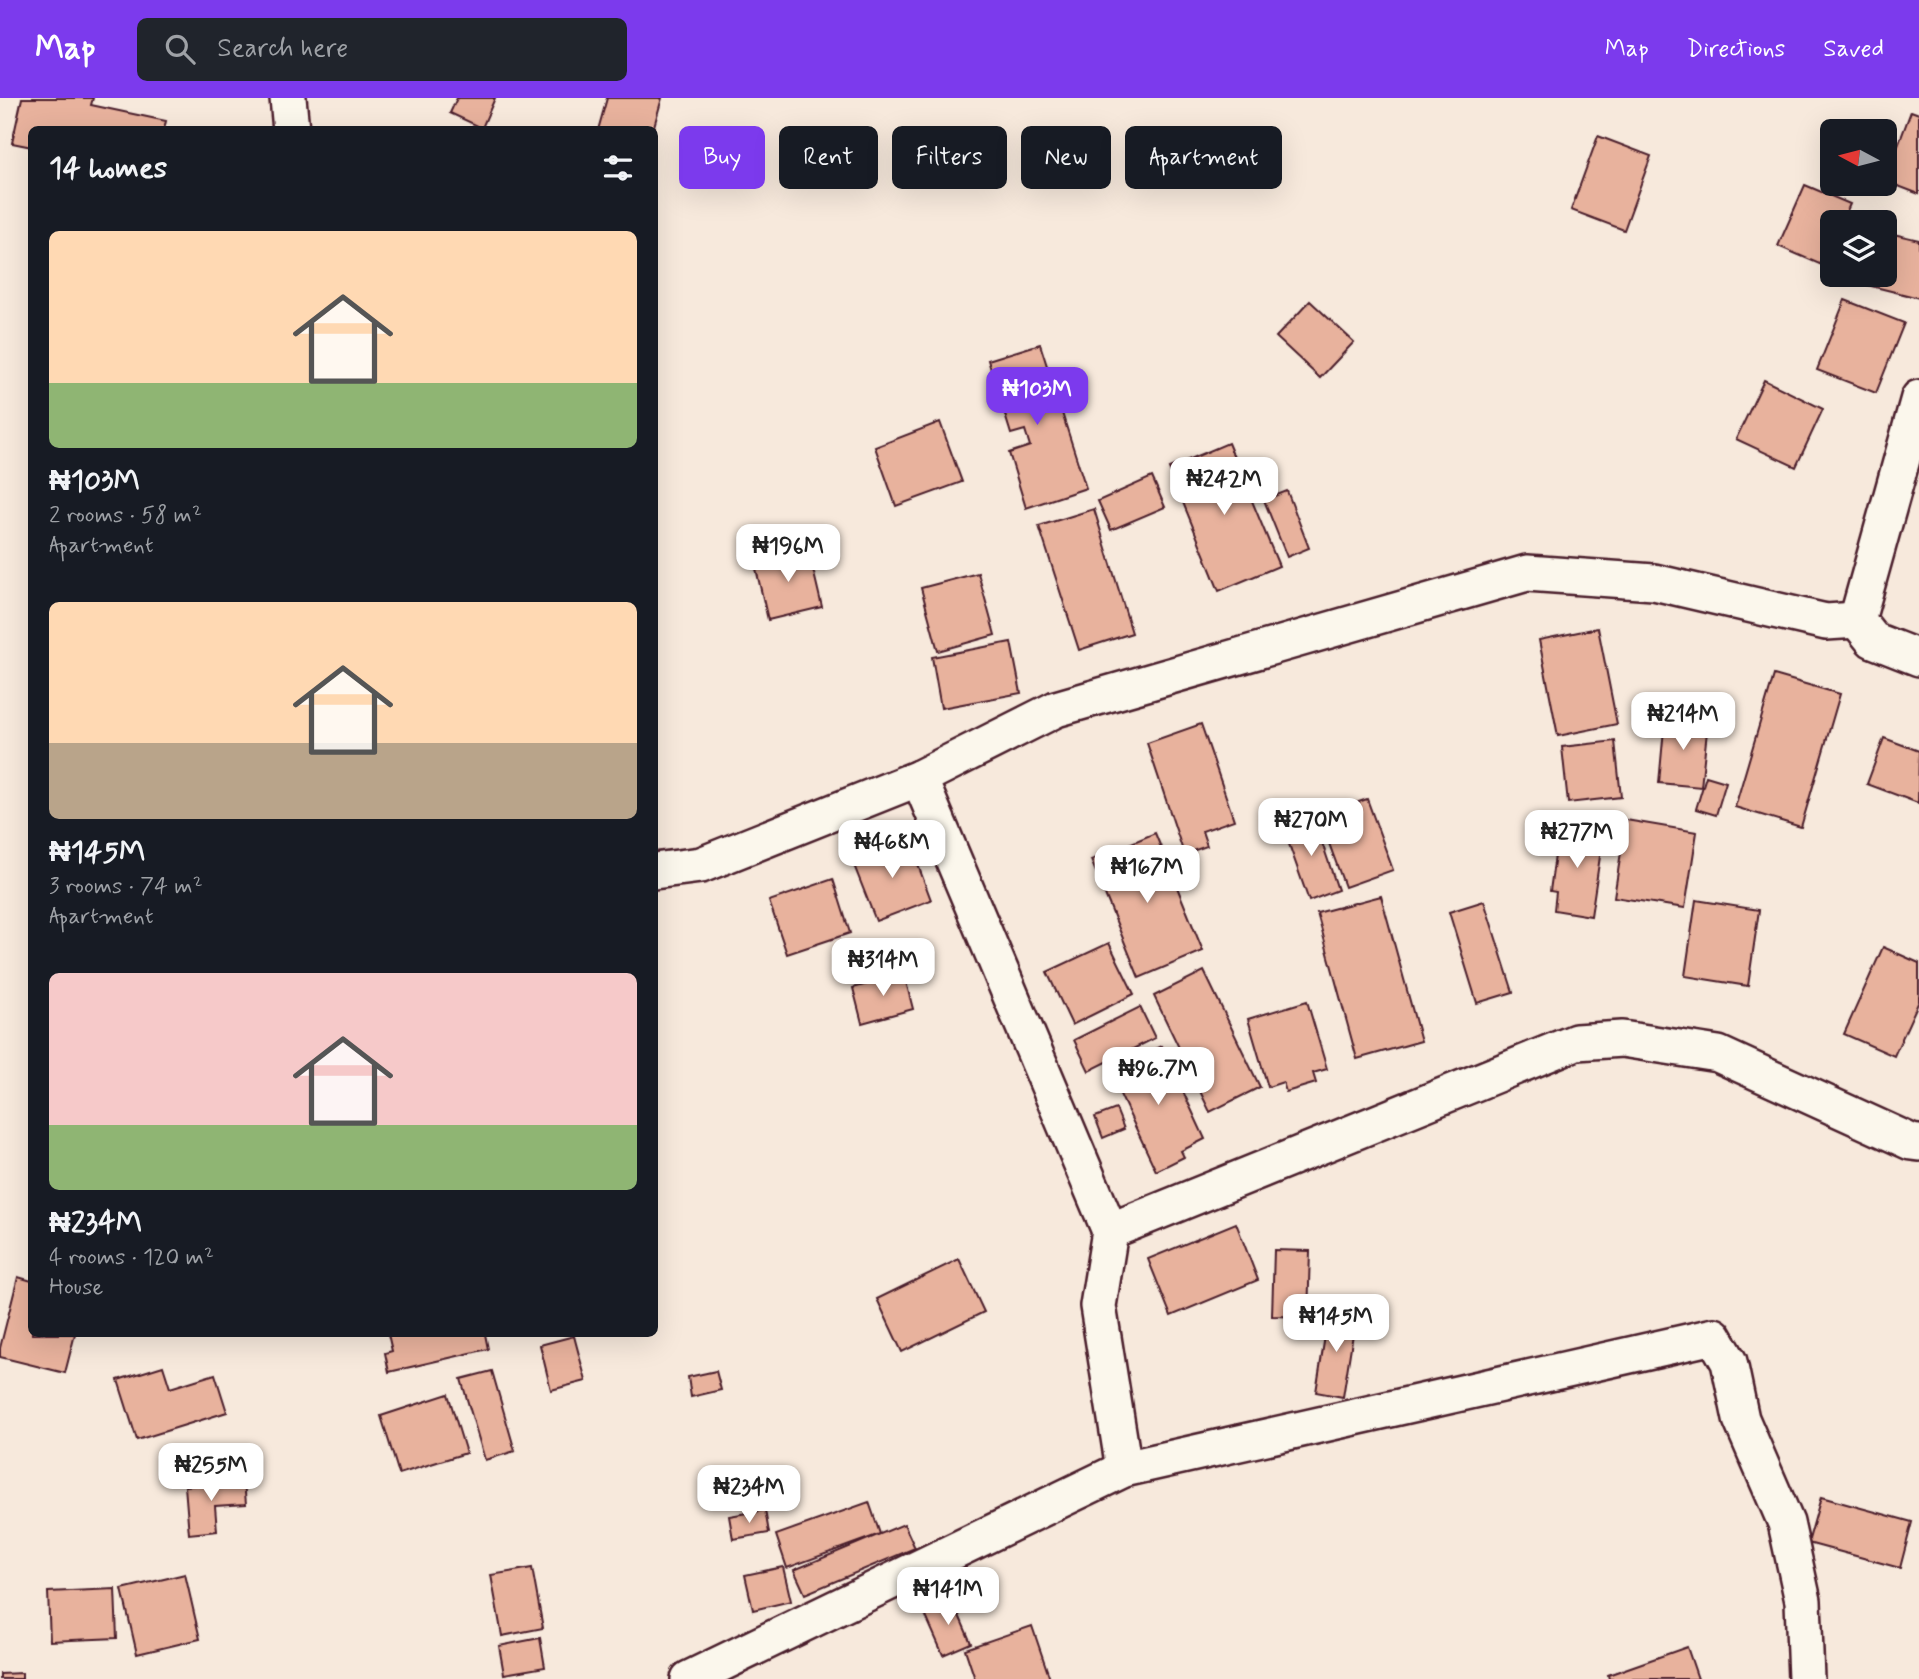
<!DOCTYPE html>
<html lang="en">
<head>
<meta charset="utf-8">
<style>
  :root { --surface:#171b24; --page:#20242c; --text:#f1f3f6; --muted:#9ea1a6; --accent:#7c3aed }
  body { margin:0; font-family:Mynerve,sans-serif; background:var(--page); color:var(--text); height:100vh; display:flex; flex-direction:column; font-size:26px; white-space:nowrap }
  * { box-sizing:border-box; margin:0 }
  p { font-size:23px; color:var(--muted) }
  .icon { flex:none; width:38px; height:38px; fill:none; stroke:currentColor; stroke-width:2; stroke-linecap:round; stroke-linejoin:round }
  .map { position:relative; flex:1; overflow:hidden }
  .sheet { position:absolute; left:28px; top:28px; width:630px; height:1211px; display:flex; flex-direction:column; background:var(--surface); border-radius:10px; box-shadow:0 7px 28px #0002 }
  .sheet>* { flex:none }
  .hud { position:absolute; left:679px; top:28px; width:665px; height:63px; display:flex; gap:14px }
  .needle { width:46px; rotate:277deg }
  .buttons { position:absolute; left:1820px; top:21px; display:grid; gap:14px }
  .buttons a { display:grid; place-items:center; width:77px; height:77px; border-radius:10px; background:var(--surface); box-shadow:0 7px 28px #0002; font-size:35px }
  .price { position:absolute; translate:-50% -60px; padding:0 16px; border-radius:14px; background:#fff; color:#222; font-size:23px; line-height:46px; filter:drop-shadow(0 2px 4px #0008) }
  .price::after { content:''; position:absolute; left:50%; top:42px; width:21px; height:16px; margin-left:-10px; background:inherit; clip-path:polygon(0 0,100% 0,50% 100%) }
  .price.on { background:var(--accent); color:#fff }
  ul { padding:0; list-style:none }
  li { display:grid; align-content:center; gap:14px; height:371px; padding:0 21px }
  li span { display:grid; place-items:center; height:217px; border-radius:10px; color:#555 }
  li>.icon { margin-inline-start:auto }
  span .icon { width:126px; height:126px; fill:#fffc; stroke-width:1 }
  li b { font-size:30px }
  h2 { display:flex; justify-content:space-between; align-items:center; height:84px; padding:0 21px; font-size:30px }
  .tag { padding:0 24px; border-radius:10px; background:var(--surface); box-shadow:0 7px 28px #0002; font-size:24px; line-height:63px }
  .tag.on { background:var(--accent); color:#fff }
  header { display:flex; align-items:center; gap:42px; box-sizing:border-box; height:98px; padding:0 35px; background:var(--accent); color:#fff }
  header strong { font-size:33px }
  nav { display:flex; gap:38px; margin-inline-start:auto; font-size:24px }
  .search { width:490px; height:63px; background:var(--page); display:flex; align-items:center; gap:18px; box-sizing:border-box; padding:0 24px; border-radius:10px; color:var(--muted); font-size:26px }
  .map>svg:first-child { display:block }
  .building { fill:#e8b29d; stroke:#4a1f2b; stroke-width:2 }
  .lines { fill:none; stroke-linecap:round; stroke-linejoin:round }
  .minor-casing { stroke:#4a1f2b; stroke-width:40 }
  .minor { stroke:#fbf7ec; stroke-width:35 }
</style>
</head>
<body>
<header>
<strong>Map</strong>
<div class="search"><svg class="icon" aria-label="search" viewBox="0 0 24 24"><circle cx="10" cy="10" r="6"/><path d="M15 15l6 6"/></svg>Search here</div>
<nav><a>Map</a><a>Directions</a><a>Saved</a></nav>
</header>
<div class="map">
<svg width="1919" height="1581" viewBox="0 0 1919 1581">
  <rect width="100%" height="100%" fill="#f7e9dc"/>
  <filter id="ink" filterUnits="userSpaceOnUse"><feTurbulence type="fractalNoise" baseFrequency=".0143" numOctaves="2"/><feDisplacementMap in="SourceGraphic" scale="14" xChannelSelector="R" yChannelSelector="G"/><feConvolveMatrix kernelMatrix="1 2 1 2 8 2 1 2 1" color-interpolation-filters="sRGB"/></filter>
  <g filter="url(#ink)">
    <g class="building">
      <path d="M22,0h71l-2,7 75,16 -2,9h-132v17l-20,-4z"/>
      <path d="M457,0h38l-13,30 -32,-15z"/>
      <path d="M607,0h55l-9,32h-55z"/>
      <path d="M1911,13l8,3v80l-34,-13z"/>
      <path d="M1598,38l53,20 -27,74 -53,-20z"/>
      <path d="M1805,87l45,19 -8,18h-10v25l-8,19 -46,-20z"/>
      <path d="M1885,134l34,8v58l-64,-16 2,-7h28z"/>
      <path d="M1845,202l59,23 -28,70 -59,-23z"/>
      <path d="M1310,203l44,41 -34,36 -44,-41z"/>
      <path d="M1040,246l46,144 -60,20 -17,-55 21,-7 -5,-16 -14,4 -23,-74z"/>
      <path d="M1764,282l59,29 -27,58 -60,-28z"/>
      <path d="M940,324l22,60 -66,24 -21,-59z"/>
      <path d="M1228,345l51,123 -60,25 -50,-123z"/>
      <path d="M1152,379l13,30 -54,23 -13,-29z"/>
      <path d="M1287,393l22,57 -22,9 -23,-57z"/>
      <path d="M1094,411l38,124 -53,17 -40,-124z"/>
      <path d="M808,450l14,59 -54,13 -14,-60z"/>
      <path d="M978,475l17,62 -57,16 -17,-63z"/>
      <path d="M1598,530l19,96 -59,12 -19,-96z"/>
      <path d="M1011,544l10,51 -80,15 -9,-51z"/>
      <path d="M1774,577l66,19 -39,133 -66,-20z"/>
      <path d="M1665,620l43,4 -7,65 -42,-4z"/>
      <path d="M1201,626l33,96 -32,11 5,15 -23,8 -37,-111z"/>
      <path d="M1884,640l35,13 -1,52 -51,-19z"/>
      <path d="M1615,643l6,56 -53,6 -6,-56z"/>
      <path d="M1706,678l20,6 -10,33 -20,-6z"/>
      <path d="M1367,701l26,71 -48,17 -26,-71z"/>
      <path d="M1313,718l25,74 -29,11 -26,-74z"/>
      <path d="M1626,722l71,12 -12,76 -71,-11z"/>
      <path d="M1566,726l38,6 -13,86 -37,-6 2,-18 -6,-1 7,-50 6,1z"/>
      <path d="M1155,735l48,118 -64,27 -48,-118z"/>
      <path d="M908,740l23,62 -55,21 -24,-61z"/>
      <path d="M833,781l17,54 -63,21 -18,-53z"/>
      <path d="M1381,798l40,145 -64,18 -40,-146z"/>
      <path d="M1696,802l63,10 -11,76 -63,-10z"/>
      <path d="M1484,803l29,91 -36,11 -28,-91z"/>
      <path d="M1109,845l25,51 -62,31 -25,-53z"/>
      <path d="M1883,849l36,16v38l-25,55 -50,-22z"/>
      <path d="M1204,873l56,116 -50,25 -56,-116z"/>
      <path d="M904,876l9,35 -51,14 -9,-35z"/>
      <path d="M1307,903l20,68 -14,4 3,10 -30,9 -3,-10 -15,5 -20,-68z"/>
      <path d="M1140,909l15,31 -66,33 -15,-31z"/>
      <path d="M1162,948l43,93 -24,12 3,6 -28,14 -47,-100z"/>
      <path d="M1116,1011l8,20 -21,9 -8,-21z"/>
      <path d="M1236,1125l22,57 -87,36 -23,-57z"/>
      <path d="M1274,1152l36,1 -2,66 -36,-1z"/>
      <path d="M959,1161l25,53 -82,40 -25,-53z"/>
      <path d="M18,1179l14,4v53h43l-10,39 -65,-16v-9z"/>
      <path d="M1329,1213l27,4 -13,82 -27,-5z"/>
      <path d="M388,1236h97l3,15 -99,23 -4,-19 7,-2z"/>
      <path d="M574,1238l12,45 -35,9 -11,-45z"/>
      <path d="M163,1268l7,22 45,-14 12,38 -90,28 -19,-60z"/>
      <path d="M492,1273l23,80 -30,9 -24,-81z"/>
      <path d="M716,1273l5,19 -30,7 -3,-20z"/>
      <path d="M448,1296l18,59 -67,21 -18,-58z"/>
      <path d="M244,1383l2,23 -31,2 2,25 -28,3 -4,-48z"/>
      <path d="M1821,1399l91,25 -12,46 -92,-25z"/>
      <path d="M869,1404l11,32 -93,34 -11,-33z"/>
      <path d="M765,1412l4,23 -36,6 -4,-23z"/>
      <path d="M904,1426l11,24 -110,46 -11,-24z"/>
      <path d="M783,1469l8,34 -38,9 -8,-35z"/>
      <path d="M532,1470l11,60 -41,8 -11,-61z"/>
      <path d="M185,1476l15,65 -63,15 -15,-65z"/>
      <path d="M115,1491l2,49 -67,3 -2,-49z"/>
      <path d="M952,1501l19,44 -28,12 -19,-43z"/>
      <path d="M1032,1528l18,53h-75l-10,-30z"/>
      <path d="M540,1540l5,29 -41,7 -5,-28z"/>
      <path d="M1687,1549l11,32h-89l-1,-4z"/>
      <path d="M22,1575v6h-22v-5z"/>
    </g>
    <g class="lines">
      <defs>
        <g id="minor">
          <path d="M288,0l3,32"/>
          <path d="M1857,522l62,-222"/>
          <path d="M1857,522l16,20 46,18"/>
          <path d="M919,680l191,453 -12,75 26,163"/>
          <path d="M654,773l47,-6 218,-87 137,-69 471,-136 127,9 172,40 31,-2"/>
          <path d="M1110,1133l466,-189 46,-3 96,15 193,88 8,1"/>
          <path d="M689,1581l435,-210 590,-133 15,26 12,57 45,104 17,78 3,78"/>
        </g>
      </defs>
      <use href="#minor" class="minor-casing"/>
      <use href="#minor" class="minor"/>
    </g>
  </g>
</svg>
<div class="buttons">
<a><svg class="needle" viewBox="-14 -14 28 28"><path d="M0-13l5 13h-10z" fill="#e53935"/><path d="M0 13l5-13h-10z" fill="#9ea1a6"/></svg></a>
<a><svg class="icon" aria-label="layers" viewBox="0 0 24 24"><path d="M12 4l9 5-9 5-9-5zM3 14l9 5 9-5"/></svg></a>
</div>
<b class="price on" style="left:1037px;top:329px">₦103M</b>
<b class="price" style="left:1224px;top:419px">₦242M</b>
<b class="price" style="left:788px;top:486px">₦196M</b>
<b class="price" style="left:1683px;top:654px">₦214M</b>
<b class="price" style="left:1311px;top:760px">₦270M</b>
<b class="price" style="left:1577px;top:772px">₦277M</b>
<b class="price" style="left:892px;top:782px">₦468M</b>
<b class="price" style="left:1147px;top:807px">₦167M</b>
<b class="price" style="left:883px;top:900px">₦314M</b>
<b class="price" style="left:1158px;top:1009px">₦96.7M</b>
<b class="price" style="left:1336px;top:1256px">₦145M</b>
<b class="price" style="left:211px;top:1405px">₦255M</b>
<b class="price" style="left:749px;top:1427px">₦234M</b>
<b class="price" style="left:948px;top:1529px">₦141M</b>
<div class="hud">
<a class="tag on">Buy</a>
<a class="tag">Rent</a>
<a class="tag">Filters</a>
<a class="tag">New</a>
<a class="tag">Apartment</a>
</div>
<section class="sheet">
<h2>14 homes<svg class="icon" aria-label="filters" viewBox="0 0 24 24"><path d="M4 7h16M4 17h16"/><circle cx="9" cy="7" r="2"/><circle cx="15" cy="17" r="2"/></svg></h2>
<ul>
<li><span style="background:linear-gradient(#ffd9b3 70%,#8fb573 0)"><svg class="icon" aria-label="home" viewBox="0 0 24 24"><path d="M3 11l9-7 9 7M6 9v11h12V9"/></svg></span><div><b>₦103M</b><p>2 rooms · 58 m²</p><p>Apartment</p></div></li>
<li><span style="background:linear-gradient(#ffd9b3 65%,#b9a48a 0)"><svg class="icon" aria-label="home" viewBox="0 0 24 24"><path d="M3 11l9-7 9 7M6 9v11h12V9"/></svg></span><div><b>₦145M</b><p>3 rooms · 74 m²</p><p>Apartment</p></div></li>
<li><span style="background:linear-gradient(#f6c9c9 70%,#8fb573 0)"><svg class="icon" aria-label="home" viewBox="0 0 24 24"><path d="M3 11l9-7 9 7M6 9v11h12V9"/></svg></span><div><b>₦234M</b><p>4 rooms · 120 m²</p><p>House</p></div></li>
</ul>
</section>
</div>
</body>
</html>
